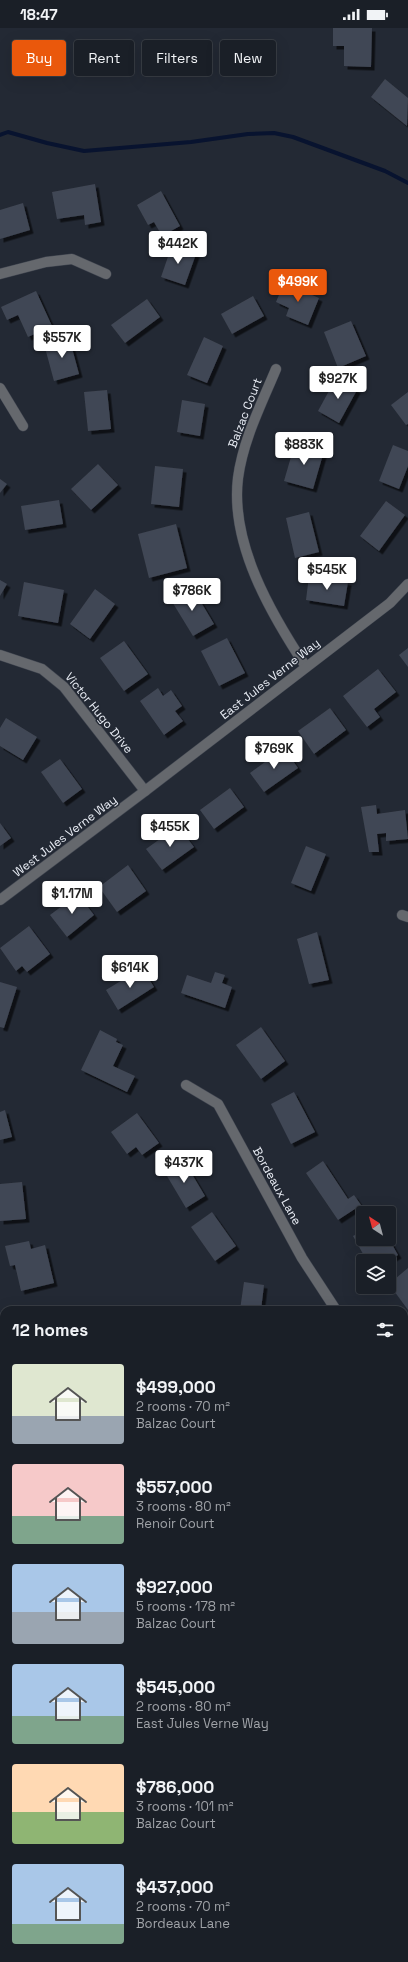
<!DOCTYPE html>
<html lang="en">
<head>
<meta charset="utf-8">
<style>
  :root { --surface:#1a1f27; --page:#272c33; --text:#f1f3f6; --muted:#9fa2a7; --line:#383d44; --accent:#ea580c }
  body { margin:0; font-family:"Space Grotesk",sans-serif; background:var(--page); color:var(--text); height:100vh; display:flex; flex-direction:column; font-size:15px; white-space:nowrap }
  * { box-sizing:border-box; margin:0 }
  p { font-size:13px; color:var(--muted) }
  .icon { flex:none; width:22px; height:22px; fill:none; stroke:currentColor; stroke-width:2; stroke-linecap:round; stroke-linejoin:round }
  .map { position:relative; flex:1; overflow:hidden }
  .details { position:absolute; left:0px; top:1278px; width:408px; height:656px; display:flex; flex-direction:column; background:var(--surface); border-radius:12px 12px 0 0; box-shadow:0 4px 16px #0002,0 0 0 1px var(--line) }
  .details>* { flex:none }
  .guide { position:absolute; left:12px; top:12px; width:384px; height:36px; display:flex; gap:8px }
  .needle { width:26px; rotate:324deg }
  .tools { position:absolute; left:356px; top:1178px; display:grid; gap:8px }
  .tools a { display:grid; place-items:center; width:40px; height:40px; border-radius:4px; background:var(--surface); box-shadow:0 4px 16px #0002,0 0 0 1px var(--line); font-size:20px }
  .price { position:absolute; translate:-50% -34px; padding:0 9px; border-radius:4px; background:#fff; color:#222; font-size:13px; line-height:26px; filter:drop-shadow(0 1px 2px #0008) }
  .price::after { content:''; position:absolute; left:50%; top:24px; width:12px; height:9px; margin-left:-6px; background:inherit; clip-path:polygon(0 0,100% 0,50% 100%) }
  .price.on { background:var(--accent); color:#fff }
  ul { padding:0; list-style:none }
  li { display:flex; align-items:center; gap:12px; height:100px; padding:0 12px }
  li span { display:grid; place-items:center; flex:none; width:112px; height:80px; border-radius:4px; color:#555 }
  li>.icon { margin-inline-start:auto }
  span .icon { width:48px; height:48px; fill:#fffc; stroke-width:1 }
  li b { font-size:17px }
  h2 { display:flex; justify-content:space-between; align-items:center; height:48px; padding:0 12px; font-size:17px }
  .tag { padding:0 14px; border-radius:4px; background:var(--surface); box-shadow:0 4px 16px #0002,0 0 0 1px var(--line); font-size:14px; line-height:36px }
  .tag.on { background:var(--accent); color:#fff }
  .status { display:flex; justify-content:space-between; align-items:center; height:28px; padding:0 20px; background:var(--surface); direction:ltr }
  .status svg { height:11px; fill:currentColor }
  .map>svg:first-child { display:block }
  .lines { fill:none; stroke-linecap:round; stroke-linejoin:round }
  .stream { stroke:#08132f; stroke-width:4 }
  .building { fill:#414754; filter:url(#shadow) }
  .minor-casing { stroke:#3f444f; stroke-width:11 }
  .minor { stroke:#65686d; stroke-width:10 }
  .labels { text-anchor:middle; stroke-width:3; stroke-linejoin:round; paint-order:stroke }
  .street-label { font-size:12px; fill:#e9edf5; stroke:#232934 }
</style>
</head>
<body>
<div class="status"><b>18:47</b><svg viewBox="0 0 49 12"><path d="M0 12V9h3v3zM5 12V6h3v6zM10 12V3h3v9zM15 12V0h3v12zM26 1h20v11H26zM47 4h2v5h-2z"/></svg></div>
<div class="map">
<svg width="408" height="1934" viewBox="0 0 408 1934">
  <defs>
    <filter id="shadow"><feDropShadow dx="3.5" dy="3.5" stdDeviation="0" flood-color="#0009"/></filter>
  </defs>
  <rect width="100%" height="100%" fill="#232934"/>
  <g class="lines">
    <path class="stream" d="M0,107l8,-3 39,11 37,8 107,-9 57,-8 26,-1 19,4 92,34 23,12"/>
  </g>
  <g class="building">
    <path d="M333,0h39l-1,39 -27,-1v-20h-11z"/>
    <path d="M385,51l23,19 -1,28 -36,-29z"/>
    <path d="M95,156l6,38 -16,3 -1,-10 -27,4 -5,-27z"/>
    <path d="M161,163l19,35 -18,10 -8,-14 -6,3 -11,-20z"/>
    <path d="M23,175l7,27 -30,9v-29z"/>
    <path d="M172,217l24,9 -11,31 -24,-8z"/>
    <path d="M284,255l35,15 -11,27 -22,-9 3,-8 -13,-6z"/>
    <path d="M36,263l16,35 -24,11 -10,-22 -11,5 -6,-13z"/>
    <path d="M253,268l11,20 -32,18 -11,-20z"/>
    <path d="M147,271l13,18 -35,26 -14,-18z"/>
    <path d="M351,293l15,35 -28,12 -14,-36z"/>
    <path d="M69,309l10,37 -25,7 -10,-37z"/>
    <path d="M204,309l19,9 -16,37 -20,-8z"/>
    <path d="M336,350l21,12 -18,33 -21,-12z"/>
    <path d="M107,362l4,39 -23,2 -4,-39z"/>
    <path d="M408,364v32l-2,1 -15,-20z"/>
    <path d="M182,372l23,4 -5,32 -23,-4z"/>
    <path d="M295,415l29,8 -11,38 -29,-8z"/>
    <path d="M393,417l15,6v15l-9,23 -20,-8z"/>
    <path d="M98,436l20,21 -27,25 -20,-21z"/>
    <path d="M155,438l28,3 -4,38 -28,-3z"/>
    <path d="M0,451l7,5 -7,9z"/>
    <path d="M59,472l4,24 -38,6 -4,-24z"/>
    <path d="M386,473l19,14 -26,36 -19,-15z"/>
    <path d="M309,484l10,40 -24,6 -9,-40z"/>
    <path d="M176,496l11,44 -38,10 -11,-44z"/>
    <path d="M309,548l39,6 -4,24 -38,-6z"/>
    <path d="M0,552l7,4 -7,12z"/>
    <path d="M24,554l40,8 -6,33 -40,-7z"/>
    <path d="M192,559l22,37 -21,12 -22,-36z"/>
    <path d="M95,561l20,15 -25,35 -20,-15z"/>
    <path d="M227,610l18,35 -26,13 -18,-35z"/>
    <path d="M124,613l24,33 -24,17 -24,-33z"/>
    <path d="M408,620v19l-9,-12z"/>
    <path d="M378,641l18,23 -22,17 6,8 -13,10 -24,-31z"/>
    <path d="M158,660l5,8 8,-6 11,16 -7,5 8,10 -19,14 -24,-34z"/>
    <path d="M330,680l16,22 -32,24 -16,-23z"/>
    <path d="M6,690l31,19 -14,23 -23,-14v-18z"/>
    <path d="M284,720l14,20 -34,24 -14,-19z"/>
    <path d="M60,731l22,30 -19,14 -22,-31z"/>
    <path d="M230,760l14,19 -30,22 -14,-19z"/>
    <path d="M376,777l1,9 28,-4 3,29 -22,2v-8l-9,1 2,18h-10l-8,-45z"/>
    <path d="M0,795l11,15 -11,8z"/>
    <path d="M178,798l16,21 -32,23 -16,-21z"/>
    <path d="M306,818l20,8 -15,37 -20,-8z"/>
    <path d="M128,837l18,26 -29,21 -18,-25z"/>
    <path d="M78,866l16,21 -27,22 -17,-22z"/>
    <path d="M29,898l21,28 -23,18 -5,-6 -6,5 -16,-23z"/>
    <path d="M317,904l12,48 -20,4 -12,-45z"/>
    <path d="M142,940l12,19 -36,23 -12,-20z"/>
    <path d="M215,944l10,3 -3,8 10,4 -7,21 -44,-15 6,-18 24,8z"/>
    <path d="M0,954l17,5 -13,41 -4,-1z"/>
    <path d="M261,999l24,34 -24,18 -25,-34z"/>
    <path d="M100,1002l17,9 -1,3 7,3 -10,21 22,10 -8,16 -46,-22z"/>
    <path d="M294,1064l21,40 -24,12 -20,-40z"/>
    <path d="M5,1082l7,27 -12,3v-28z"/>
    <path d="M137,1085l22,30 -17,12 -6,-8 -9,7 -16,-22z"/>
    <path d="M183,1131l22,37 -19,12 -22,-37z"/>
    <path d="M323,1133l25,38 6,-4 7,10 -23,15 -32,-47z"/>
    <path d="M22,1154l4,37 -26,2v-37z"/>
    <path d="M212,1184l24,34 -21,15 -24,-34z"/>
    <path d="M363,1189v22h26l9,16 -10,6h-21l-14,-25 8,-4 -5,-10z"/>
    <path d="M29,1213l2,8 14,-4 9,38 -33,8 -6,-26 -5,1 -5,-20z"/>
    <path d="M408,1240v42l-19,-26z"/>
    <path d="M244,1254l20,3 -3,25h-21z"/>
    <path d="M408,1462v26l-4,-5v-18z"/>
    <path d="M408,1633v42l-4,-2v-32z"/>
    <path d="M4,1733v53l-4,2v-52z"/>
    <path d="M408,1803v32l-4,2v-32z"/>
    <path d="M5,1930h15l3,4h-23z"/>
    <path d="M112,1930h28l3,4h-37z"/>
    <path d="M251,1930h30l3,4h-30z"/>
  </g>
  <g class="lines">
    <defs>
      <g id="minor">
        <path d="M0,246l46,-12 26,-3 34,15"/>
        <path d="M276,341c-15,36 -33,71 -38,109 -8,66 33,136 68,189"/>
        <path d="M0,360l23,38"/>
        <path d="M0,627l42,14 22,18 81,104"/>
        <path d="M0,872l145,-109 245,-188 18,-19"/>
        <path d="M402,887l6,2"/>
        <path d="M186,1057l32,19 84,154 34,52"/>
        <path d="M404,1363l4,5"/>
        <path d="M404,1566l4,-4"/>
        <path d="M0,1653l4,4"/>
        <path d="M202,1930l3,4"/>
      </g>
    </defs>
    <use href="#minor" class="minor-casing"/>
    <use href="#minor" class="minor"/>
  </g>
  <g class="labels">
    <g class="street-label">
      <text transform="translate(245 385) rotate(-69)" y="4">Balzac Court</text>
      <text transform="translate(270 651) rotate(-38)" y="4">East Jules Verne Way</text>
      <text transform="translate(99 685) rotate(51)" y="4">Victor Hugo Drive</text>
      <text transform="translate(65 808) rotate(-37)" y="4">West Jules Verne Way</text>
      <text transform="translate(277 1158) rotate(61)" y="4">Bordeaux Lane</text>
    </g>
  </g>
</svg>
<div class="tools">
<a><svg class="needle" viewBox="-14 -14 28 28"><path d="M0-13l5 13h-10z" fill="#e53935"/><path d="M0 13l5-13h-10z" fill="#9fa2a7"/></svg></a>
<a><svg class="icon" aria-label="layers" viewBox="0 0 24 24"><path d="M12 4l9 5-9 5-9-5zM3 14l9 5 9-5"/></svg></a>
</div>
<b class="price" style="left:178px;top:237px">$442K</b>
<b class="price on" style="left:298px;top:275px">$499K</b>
<b class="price" style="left:62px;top:331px">$557K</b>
<b class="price" style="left:338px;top:372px">$927K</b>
<b class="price" style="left:304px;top:438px">$883K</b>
<b class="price" style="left:327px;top:563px">$545K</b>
<b class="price" style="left:192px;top:584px">$786K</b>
<b class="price" style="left:274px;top:742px">$769K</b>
<b class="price" style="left:170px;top:820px">$455K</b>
<b class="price" style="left:72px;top:887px">$1.17M</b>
<b class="price" style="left:130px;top:961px">$614K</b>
<b class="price" style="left:184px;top:1156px">$437K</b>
<div class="guide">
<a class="tag on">Buy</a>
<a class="tag">Rent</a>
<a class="tag">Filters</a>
<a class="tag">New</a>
</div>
<section class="details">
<h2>12 homes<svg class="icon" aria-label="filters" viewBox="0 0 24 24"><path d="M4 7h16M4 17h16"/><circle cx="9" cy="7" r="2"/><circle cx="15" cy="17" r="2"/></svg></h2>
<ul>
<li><span style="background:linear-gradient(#dfe7d0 65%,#9aa5b1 0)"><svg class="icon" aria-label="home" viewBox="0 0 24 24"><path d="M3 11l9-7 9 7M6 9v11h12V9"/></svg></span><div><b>$499,000</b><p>2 rooms · 70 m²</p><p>Balzac Court</p></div></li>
<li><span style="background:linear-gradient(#f6c9c9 65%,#7fa58c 0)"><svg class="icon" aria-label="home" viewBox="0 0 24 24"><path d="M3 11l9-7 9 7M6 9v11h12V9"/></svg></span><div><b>$557,000</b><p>3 rooms · 80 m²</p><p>Renoir Court</p></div></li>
<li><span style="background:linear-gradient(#a9c7e8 60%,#9aa5b1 0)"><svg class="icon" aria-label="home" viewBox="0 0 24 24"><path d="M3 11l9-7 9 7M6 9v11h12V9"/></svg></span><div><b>$927,000</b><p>5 rooms · 178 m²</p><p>Balzac Court</p></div></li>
<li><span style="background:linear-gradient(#a9c7e8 65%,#7fa58c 0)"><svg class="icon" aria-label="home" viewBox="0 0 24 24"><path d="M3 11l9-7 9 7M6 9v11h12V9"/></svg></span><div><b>$545,000</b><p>2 rooms · 80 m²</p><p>East Jules Verne Way</p></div></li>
<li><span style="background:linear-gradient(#ffd9b3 60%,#8fb573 0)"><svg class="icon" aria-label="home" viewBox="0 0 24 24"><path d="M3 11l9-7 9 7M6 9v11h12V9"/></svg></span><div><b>$786,000</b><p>3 rooms · 101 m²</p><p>Balzac Court</p></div></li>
<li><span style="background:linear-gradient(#a9c7e8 75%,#7fa58c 0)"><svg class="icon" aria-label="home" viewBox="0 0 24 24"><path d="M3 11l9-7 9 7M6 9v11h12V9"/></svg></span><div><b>$437,000</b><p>2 rooms · 70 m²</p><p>Bordeaux Lane</p></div></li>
</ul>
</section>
</div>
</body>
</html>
